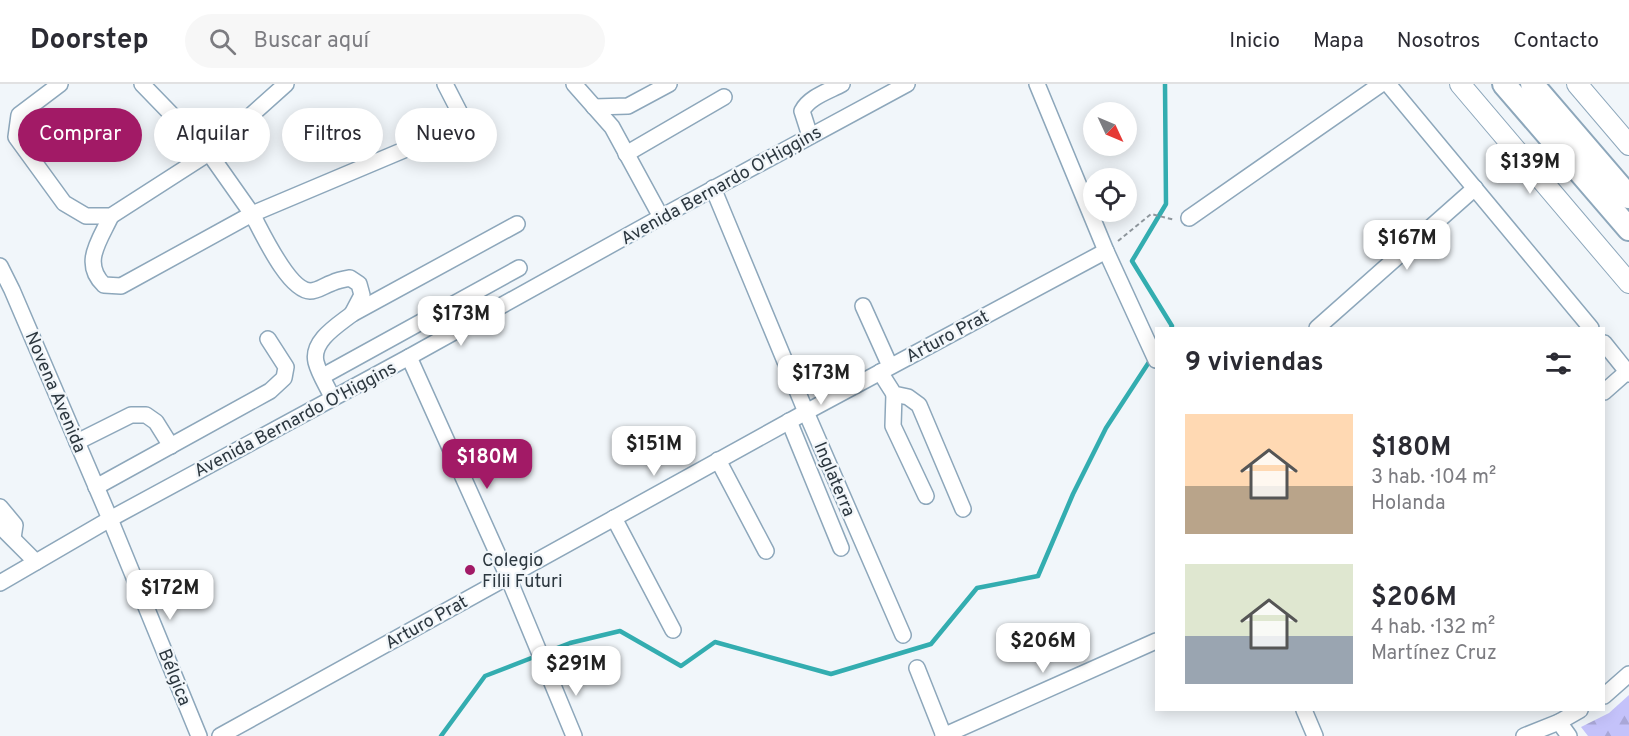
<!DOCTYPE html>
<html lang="es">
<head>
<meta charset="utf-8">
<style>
  :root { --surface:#fff; --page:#f7f7f7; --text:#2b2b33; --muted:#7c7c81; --line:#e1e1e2; --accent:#a21a66 }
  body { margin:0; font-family:Overpass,sans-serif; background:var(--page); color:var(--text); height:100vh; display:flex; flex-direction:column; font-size:22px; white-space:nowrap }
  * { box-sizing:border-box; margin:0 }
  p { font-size:20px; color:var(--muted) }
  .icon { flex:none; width:33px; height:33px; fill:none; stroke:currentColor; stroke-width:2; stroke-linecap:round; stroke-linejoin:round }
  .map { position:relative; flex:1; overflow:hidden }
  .side { position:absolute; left:1155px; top:243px; width:450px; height:384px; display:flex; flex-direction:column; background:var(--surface); border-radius:0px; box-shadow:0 3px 15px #0003 }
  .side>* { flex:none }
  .banner { position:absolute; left:18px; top:24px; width:570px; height:54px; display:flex; gap:12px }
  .needle { width:39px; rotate:134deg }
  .controls { position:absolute; left:1083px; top:18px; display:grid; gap:12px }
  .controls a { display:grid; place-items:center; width:54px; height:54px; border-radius:50%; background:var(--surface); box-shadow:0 3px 15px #0003; font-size:30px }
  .price { position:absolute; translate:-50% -51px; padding:0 14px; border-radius:12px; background:#fff; color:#222; font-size:20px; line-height:39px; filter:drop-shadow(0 2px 3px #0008) }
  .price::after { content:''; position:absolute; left:50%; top:36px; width:18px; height:14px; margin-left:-9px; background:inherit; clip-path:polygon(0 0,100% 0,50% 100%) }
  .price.active { background:var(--accent); color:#fff }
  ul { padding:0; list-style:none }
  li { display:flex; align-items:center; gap:18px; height:150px; padding:0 30px }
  li span { display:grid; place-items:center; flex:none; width:168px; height:120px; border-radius:0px; color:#555 }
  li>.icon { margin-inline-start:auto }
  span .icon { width:72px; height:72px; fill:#fffc; stroke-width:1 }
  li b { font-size:26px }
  h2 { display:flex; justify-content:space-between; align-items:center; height:72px; padding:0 30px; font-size:26px }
  .pill { padding:0 21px; border-radius:27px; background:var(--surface); box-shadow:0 3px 15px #0003; font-size:21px; line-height:54px }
  .pill.active { background:var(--accent); color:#fff }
  header { display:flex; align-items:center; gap:36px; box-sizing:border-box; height:84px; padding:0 30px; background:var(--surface); border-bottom:2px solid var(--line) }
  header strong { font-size:28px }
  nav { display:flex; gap:33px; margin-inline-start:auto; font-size:21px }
  .search { width:420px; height:54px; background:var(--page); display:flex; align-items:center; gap:15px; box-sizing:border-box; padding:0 21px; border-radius:33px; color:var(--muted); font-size:22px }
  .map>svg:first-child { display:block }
  .forest { fill:url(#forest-firs) }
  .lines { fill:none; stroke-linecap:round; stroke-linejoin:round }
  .stream { stroke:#33adb0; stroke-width:4.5 }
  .minor-casing { stroke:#8da7bb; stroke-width:18 }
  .major-casing { stroke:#8da7bb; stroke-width:22 }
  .highway-casing { stroke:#8da7bb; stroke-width:26 }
  .path { stroke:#8f979d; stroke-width:2; stroke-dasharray:4.5 3; stroke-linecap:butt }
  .minor { stroke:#fff; stroke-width:15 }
  .major { stroke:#fff; stroke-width:20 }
  .highway { stroke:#fff; stroke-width:22 }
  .poi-dot { fill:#a21a66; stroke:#f1f6fa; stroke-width:2 }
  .labels { text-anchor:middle; stroke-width:4.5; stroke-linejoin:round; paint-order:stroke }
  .street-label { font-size:18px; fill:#2c373f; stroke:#f1f6fa }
  .poi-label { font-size:18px; fill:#2c373f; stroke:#f1f6fa; text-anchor:start }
</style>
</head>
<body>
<header>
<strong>Doorstep</strong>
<div class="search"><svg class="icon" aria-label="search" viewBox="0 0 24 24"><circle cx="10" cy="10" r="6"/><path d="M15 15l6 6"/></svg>Buscar aquí</div>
<nav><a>Inicio</a><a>Mapa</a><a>Nosotros</a><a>Contacto</a></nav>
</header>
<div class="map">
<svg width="1629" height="652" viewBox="0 0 1629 652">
  <defs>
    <pattern id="forest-firs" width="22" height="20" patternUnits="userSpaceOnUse" patternTransform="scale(1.5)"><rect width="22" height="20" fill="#c4c2fa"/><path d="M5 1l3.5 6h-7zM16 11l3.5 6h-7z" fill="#a9a7d7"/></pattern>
  </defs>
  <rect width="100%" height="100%" fill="#f1f6fa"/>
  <path class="forest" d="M1629,611v41h-41l-7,-9 28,-14z"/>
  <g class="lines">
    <g class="stream">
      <path d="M1165,0l1,120 -34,57 40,65 -1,2"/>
      <path d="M441,652l44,-60 85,-33 50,-12 61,35 34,-24 116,32 100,-30 46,-56 61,-12 35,-82 33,-66 45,-69"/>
    </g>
    <defs>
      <g id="minor">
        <path d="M60,0l-41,31 -3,22 48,66 22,13h25l98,-63 77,-69"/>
        <path d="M142,0l67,69 43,61 204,-86 6,-11 -17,-33"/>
        <path d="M574,0l38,43 49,90"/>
        <path d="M1037,0l69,167 50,109"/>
        <path d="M1388,0l203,244"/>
        <path d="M594,23l34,-1 41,-22"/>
        <path d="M810,52l-8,-25c7,-14 27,-20 40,-27"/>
        <path d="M626,70l98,-57"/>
        <path d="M713,104l93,224 97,223"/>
        <path d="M111,132c-11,24 -30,47 -7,69l17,1 131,-72c10,18 36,76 58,77 8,0 15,-6 22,-8 6,-3 12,-4 18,-5l9,6 3,11 -10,19"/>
        <path d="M1189,134l192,-134"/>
        <path d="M0,182l12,24 98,229 89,217"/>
        <path d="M863,222l27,60"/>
        <path d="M1317,244l158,-140"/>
        <path d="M1604,259l25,31"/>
        <path d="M409,273l99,220 66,159"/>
        <path d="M880,288l14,22 14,3 11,8 44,104"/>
        <path d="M323,292l196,-108"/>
        <path d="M1604,308l25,-22"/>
        <path d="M894,310l-1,32 33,70"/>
        <path d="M332,313c-5,-11 -13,-23 -16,-35 -5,-21 22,-37 36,-48l165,-90"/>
        <path d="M789,337l52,127"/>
        <path d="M77,358l54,-27h15l10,7 15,24"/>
        <path d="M718,376l48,91"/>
        <path d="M96,403l174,-96 14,-13 2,-11 -18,-28"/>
        <path d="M0,423l15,18 -2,13"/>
        <path d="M614,434l59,112"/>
        <path d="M0,442l36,36"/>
        <path d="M0,499l110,-64 299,-162 252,-140 246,-133"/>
        <path d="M917,584l27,68"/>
        <path d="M1604,612l25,-22"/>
        <path d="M1304,626l11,26"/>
        <path d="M1559,638l10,14"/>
        <path d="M220,652l586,-324 300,-161"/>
        <path d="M943,652l213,-95"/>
        <path d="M1524,652l35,-14 21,-12"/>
      </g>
      <g id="major">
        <path d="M1460,0l169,199"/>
        <path d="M1577,0l52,61"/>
      </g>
      <g id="highway">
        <path d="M1504,0l125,145"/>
        <path d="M1532,0l97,113"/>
      </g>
    </defs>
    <use href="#minor" class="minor-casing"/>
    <use href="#major" class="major-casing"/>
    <use href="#highway" class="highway-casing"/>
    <path class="path" d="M1118,157l33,-27 24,6"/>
    <use href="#minor" class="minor"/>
    <use href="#major" class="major"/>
    <use href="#highway" class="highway"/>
  </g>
  <circle class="poi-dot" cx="470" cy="486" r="6"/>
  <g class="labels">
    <g class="street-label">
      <text transform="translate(721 101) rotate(-29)" y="6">Avenida Bernardo O'Higgins</text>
      <text transform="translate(947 252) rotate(-28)" y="6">Arturo Prat</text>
      <text transform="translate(56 308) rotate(67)" y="6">Novena Avenida</text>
      <text transform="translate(295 335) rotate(-28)" y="6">Avenida Bernardo O'Higgins</text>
      <text transform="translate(835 395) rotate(67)" y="6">Inglaterra</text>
      <text transform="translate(426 538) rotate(-29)" y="6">Arturo Prat</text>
      <text transform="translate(175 593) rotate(68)" y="6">Bélgica</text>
    </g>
    <g class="poi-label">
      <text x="482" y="482">Colegio<tspan x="482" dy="21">Filii Futuri</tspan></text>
    </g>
  </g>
</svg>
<div class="controls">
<a><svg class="needle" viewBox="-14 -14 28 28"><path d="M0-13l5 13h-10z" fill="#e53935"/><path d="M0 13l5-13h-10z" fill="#7c7c81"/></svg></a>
<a><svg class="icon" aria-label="locate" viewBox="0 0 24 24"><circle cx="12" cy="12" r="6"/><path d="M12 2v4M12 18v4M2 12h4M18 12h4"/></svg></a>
</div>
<b class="price" style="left:1530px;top:111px">$139M</b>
<b class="price" style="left:1407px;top:187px">$167M</b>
<b class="price" style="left:461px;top:263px">$173M</b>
<b class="price" style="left:821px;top:322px">$173M</b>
<b class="price" style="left:654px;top:393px">$151M</b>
<b class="price active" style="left:487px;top:406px">$180M</b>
<b class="price" style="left:170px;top:537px">$172M</b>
<b class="price" style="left:1043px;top:590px">$206M</b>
<b class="price" style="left:576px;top:613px">$291M</b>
<div class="banner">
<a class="pill active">Comprar</a>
<a class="pill">Alquilar</a>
<a class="pill">Filtros</a>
<a class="pill">Nuevo</a>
</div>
<section class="side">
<h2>9 viviendas<svg class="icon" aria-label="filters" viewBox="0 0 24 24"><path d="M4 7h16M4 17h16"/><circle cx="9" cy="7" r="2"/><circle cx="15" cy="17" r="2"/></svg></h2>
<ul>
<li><span style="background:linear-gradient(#ffd9b3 60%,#b9a48a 0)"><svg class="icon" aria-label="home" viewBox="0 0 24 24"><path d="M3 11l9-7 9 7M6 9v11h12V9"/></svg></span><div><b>$180M</b><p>3 hab. · 104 m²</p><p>Holanda</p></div></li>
<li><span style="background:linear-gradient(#dfe7d0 60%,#9aa5b1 0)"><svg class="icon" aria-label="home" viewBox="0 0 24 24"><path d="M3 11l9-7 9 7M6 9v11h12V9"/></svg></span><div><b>$206M</b><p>4 hab. · 132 m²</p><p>Martínez Cruz</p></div></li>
</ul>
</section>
</div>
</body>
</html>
